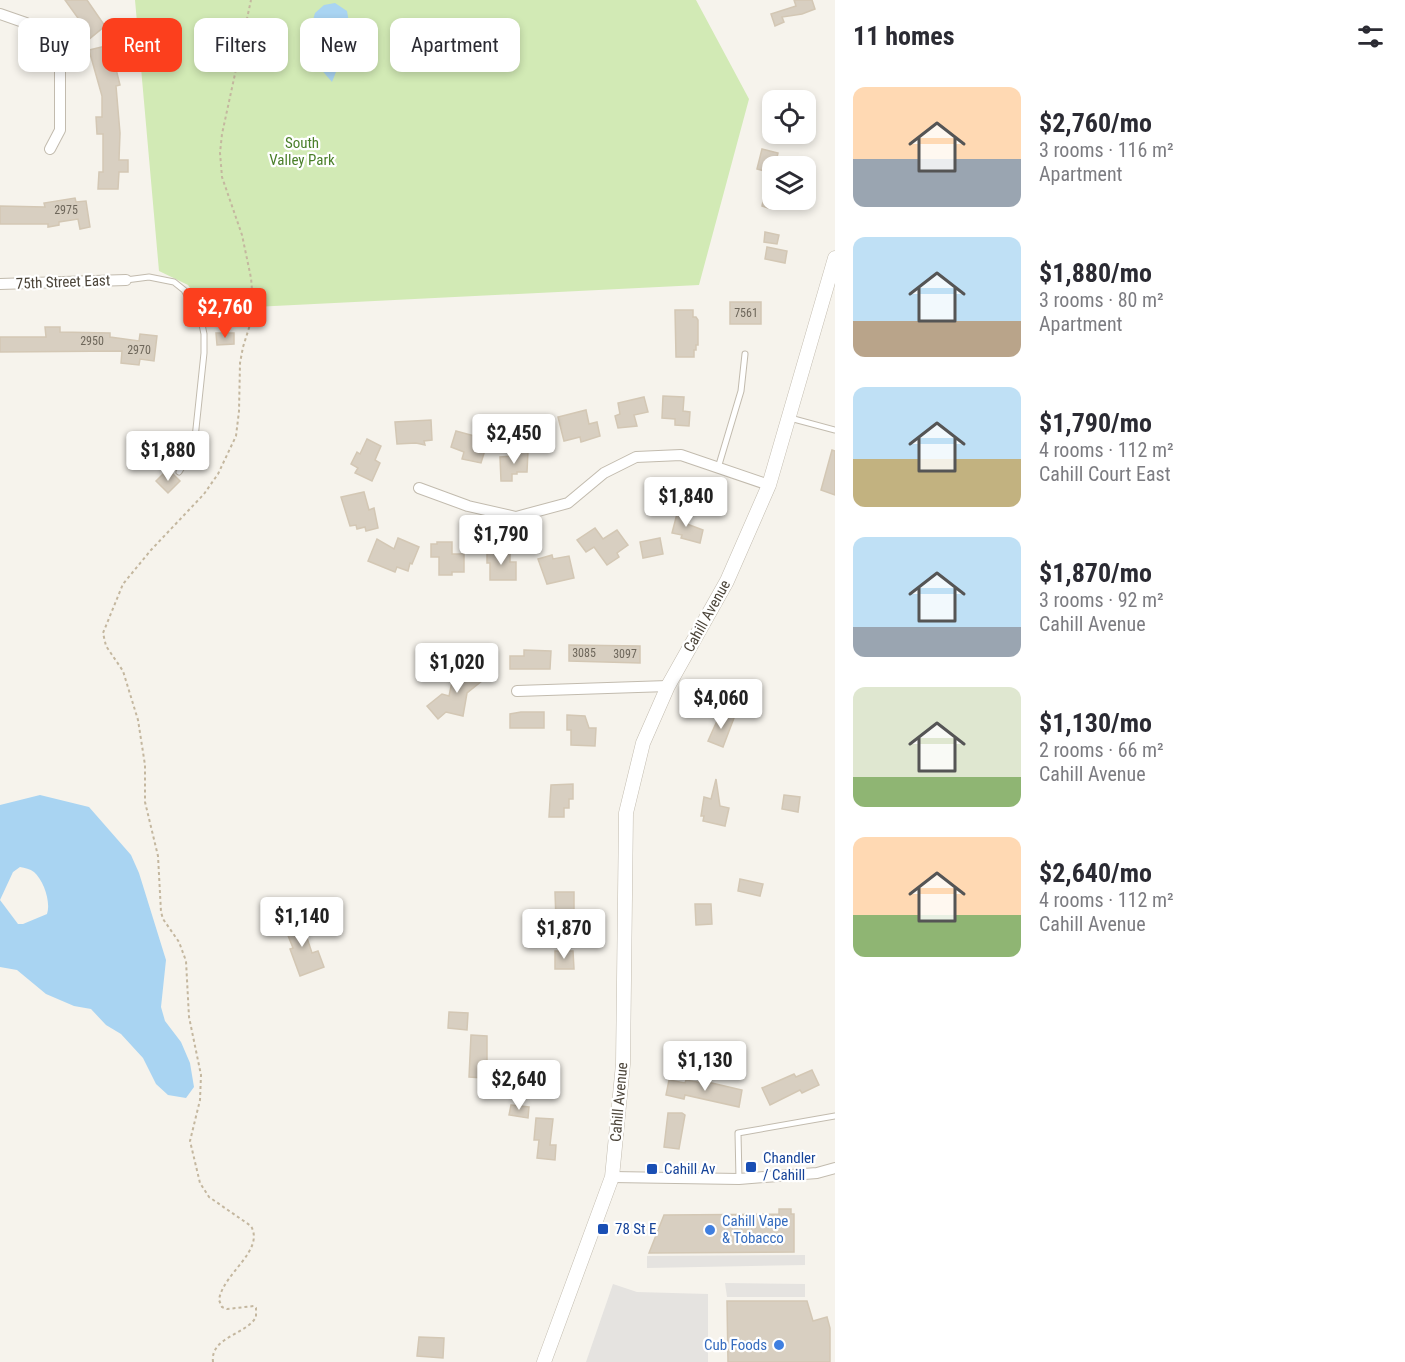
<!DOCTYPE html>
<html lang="en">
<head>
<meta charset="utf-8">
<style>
  :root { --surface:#fff; --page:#f7f7f7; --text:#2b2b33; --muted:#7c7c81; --accent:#fc3f1d }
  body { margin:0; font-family:"Roboto Condensed",sans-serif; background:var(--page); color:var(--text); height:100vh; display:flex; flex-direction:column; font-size:22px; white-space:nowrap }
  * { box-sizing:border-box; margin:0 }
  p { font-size:20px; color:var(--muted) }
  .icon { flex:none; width:33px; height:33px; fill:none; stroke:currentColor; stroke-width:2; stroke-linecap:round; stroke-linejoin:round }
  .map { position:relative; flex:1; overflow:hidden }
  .sheet { display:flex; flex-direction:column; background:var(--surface); width:570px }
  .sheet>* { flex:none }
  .guide { position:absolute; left:18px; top:18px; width:570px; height:54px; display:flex; gap:12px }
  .tools { position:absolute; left:762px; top:90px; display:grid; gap:12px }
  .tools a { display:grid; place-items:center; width:54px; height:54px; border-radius:12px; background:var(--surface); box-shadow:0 3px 9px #0003; font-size:30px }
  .price { position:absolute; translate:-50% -51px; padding:0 14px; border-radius:6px; background:#fff; color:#222; font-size:20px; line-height:39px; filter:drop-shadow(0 2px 3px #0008) }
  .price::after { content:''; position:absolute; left:50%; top:36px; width:18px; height:14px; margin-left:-9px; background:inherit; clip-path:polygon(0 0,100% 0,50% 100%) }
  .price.on { background:var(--accent); color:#fff }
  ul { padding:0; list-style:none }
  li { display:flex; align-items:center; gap:18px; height:150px; padding:0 18px }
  li span { display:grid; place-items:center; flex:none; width:168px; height:120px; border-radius:12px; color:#555 }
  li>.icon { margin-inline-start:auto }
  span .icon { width:72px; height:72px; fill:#fffc; stroke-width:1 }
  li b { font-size:26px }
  h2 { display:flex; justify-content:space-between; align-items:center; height:72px; padding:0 18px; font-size:26px }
  .pill { padding:0 21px; border-radius:12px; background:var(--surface); box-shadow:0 3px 9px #0003; font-size:21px; line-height:54px }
  .pill.on { background:var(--accent); color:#fff }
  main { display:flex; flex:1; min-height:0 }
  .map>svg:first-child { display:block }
  .green { fill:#d2eab5 }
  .parking { fill:#e5e3e0 }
  .water { fill:#a9d4f2; fill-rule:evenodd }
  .building { fill:#d8cfc1; stroke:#d3c7b4; stroke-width:1.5 }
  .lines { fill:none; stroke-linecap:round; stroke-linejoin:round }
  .service-casing { stroke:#c2bbae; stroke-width:7 }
  .minor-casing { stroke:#c2bbae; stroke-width:12 }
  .tertiary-casing { stroke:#c2bbae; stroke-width:15 }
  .path { stroke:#c4b79f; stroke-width:2; stroke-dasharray:3 3; stroke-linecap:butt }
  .service { stroke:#fff; stroke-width:5 }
  .minor { stroke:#fff; stroke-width:10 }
  .tertiary { stroke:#fff; stroke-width:14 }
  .transit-dot { fill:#1a4fb4; stroke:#fff; stroke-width:2 }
  .shop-dot { fill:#3f7fe0; stroke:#fff; stroke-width:2 }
  .labels { text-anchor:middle; stroke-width:4.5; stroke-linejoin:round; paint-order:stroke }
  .number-label { font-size:12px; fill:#6e675b }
  .park-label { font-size:15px; fill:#4a7f2a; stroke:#fff }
  .street-label { font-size:15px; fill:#4b4439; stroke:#fff }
  .transit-label { font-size:15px; fill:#164399; stroke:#fff; text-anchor:start }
  .shop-label { font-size:15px; fill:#366cbe; stroke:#fff; text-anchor:start }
</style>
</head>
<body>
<main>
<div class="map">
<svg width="835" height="1362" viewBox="0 0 835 1362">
  <rect width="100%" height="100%" fill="#f6f3ec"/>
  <path class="green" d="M135,0h561l53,99 -50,186 -467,23 -26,3 -18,-26 -29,-14z"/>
  <g class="parking">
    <path d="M805,1255v10l-158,3v-12z"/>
    <path d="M725,1283l80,1v13h-78z"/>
    <path d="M613,1284l24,8 71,2v68h-122z"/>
  </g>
  <g class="water">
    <path d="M335,3l12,8 6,35 -17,26 -4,10 -13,-15 -11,-30 7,-24 9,-8z"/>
    <path d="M40,795l49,12 42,48 8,18 27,87 -5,47 4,14 16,21 9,21 4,24 -8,11 -18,-3 -12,-11 -13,-26 -22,-24 -15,-9 -15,-16 -17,-3 -28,-12 -29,-24 -17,-3v-162zM20,867c5,1 10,2 14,5 10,9 17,30 13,42l-24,10h-5l-18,-24 13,-28z"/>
  </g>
  <g class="building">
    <path d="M65,0h22l18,26 -17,14 -8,-13 3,-2z"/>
    <path d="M794,0h18l3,9 -13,5 -20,3 2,5 -9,4 -4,-12 25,-8z"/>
    <path d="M110,45l10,40 -4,1 4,47 -1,27h9v12h-9l-1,17h-20l1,-17h4v-38h-6l-1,-17h6v-21l-13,-46z"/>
    <path d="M762,149l16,4 -3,13h-3v7l-15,-4z"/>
    <path d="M764,197l9,3 -2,9 -9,-3z"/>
    <path d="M75,198l1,4 10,-1 4,26 -10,2 -2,-10 -19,3v3l-11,2v-3h-48v-18l45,1 -1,-4z"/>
    <path d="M765,232l14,3 -2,9 -13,-2z"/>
    <path d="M767,247l20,4 -2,12 -20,-4z"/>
    <rect x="730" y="302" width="31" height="22"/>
    <path d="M675,310h18v7h3l2,3v25h-2v5h-2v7h-18z"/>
    <path d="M45,327h15v5l50,1v4l29,4 1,-7 17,2 -3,25 -14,-2 -1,6 -18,-2 1,-12 -122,1v-15h46z"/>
    <path d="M216,333h18v11l-17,1z"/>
    <path d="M663,396l21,1 -1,14 7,1 -1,14 -14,-1v-6l-13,-1z"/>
    <path d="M644,397l4,15 -14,3 3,11 -19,2 -3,-12 5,-2 -2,-11z"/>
    <path d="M586,410l3,14 8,-2 3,14 -19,6 -1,-5 -16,4 -6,-24z"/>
    <path d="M431,420l1,20 -8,1 1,4 -9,-2 -19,1 -2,-22z"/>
    <path d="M456,431l26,7 -3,11 6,1 -4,13 -19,-4 2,-7 -13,-5z"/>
    <path d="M367,439l14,7 -6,14 5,3 -8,18 -17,-8 3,-5 -7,-4 6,-12 3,2z"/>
    <path d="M832,450l3,1v44l-14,-5z"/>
    <path d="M512,451h16l-1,21h-10v2h-5v7h-11l-1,-24 12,-1z"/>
    <path d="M163,474l5,5 5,-5 7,7 -12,12 -12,-12z"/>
    <path d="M364,492l5,18 5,-2 4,20 -12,3 -1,-4 -8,2 -1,-4 -6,1 -9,-29z"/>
    <path d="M678,510l12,3 -3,11 16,6 -3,13 -19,-5 1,-3 -10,-2z"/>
    <path d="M595,528l8,11 14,-9 11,15 -11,8 2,4 -12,8 -13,-18 -8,5 -9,-12z"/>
    <path d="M398,538l21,9 -7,17 -2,-1 -2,8 -11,-4 -2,5 -27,-11 9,-22 17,10z"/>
    <path d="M660,538l3,16 -20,4 -3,-16z"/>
    <path d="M437,542h15v12h12v18h-12v3h-13v-18h-8v-13h6z"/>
    <path d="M487,550h18v4h5v8h6v18h-26v-17h-3z"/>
    <path d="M552,555l1,4 16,-3 5,22 -27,6 -9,-25z"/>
    <path d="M569,645l71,1v17l-71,-2z"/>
    <path d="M483,648h13v16h-12z"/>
    <path d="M524,650l27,1 -1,18h-40v-13h14z"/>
    <path d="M477,665l10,12 -20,16 -4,23 -17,-4 -8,7 -11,-13 15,-12 7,2 3,-14z"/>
    <path d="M521,712h23v16h-34v-14z"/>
    <path d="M721,712l13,6 -11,29 -15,-6z"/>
    <path d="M567,715l18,1 4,12h7l-1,18 -24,-1v-15h-4z"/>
    <path d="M716,779l4,27 9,2 -4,18 -22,-5 1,-5h-3l3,-19 7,2z"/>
    <path d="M573,784v15h-4v9h-5v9h-15l2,-32z"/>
    <path d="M784,795l16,2 -2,15 -16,-3z"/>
    <path d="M740,879l23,5 -3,12 -22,-5z"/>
    <path d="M555,892h19v29h-18z"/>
    <path d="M695,904h16l1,20 -16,1z"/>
    <path d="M300,917l12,36 6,-2 6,16 -24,9 -10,-27 3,-1 -10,-25z"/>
    <path d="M555,951h18l1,18h-19z"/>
    <path d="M449,1012l19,1 -1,17 -19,-2z"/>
    <path d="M471,1035l16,1v35h-3v7l-15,-1z"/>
    <path d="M812,1070l7,15 -17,8 -2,-3 -30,15 -8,-17 32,-14 2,3z"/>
    <path d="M669,1080l16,3 1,-3 17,3v-2l39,9 -3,17 -54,-12 -1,4 -18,-4z"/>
    <path d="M511,1105l18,2 -1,11 -19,-3z"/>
    <path d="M668,1113h14l3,2 -6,34 -15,-2z"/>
    <path d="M536,1118l17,1 -3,26h6l-1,15 -18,-2 2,-18h-5z"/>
    <path d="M779,1209h12v5h3v38l-145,1 15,-38 115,-1z"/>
    <path d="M727,1301h80l6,20 14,-4 3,11v34h-102z"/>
    <path d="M419,1337l25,1 -1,20 -26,-2z"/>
  </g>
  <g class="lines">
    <defs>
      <g id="service">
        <path d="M126,280l23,-3 25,5 10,8 17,30 3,14v19l-9,85 -4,15 -12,19"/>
        <path d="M790,418l45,12"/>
        <path d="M718,468l23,-77 4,-37"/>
        <path d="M739,1179l-1,-46 97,-17"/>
      </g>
      <g id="minor">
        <path d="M0,14l26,9 34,39v68l-10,19"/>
        <path d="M0,284l126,-4"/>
        <path d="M419,488l49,18 48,11 52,-14 36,-30 32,-16 45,-2 88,30"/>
        <path d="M517,691l151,-5"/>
        <path d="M612,1177l127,2 78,-6 18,-5"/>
      </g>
      <path id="tertiary" d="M544,1362l68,-185 11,-113 3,-251 17,-70 25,-57 59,-105 42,-96 66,-227"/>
    </defs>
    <use href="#service" class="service-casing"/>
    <use href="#minor" class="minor-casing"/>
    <use href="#tertiary" class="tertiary-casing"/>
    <g class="path">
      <path d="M209,318l45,-8"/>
      <path d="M213,1362c-3,-25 33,-27 43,-45v-9l-2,-2 -27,3 -5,-2 -3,-7c4,-27 46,-49 32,-74l-42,-29 -9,-14 -10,-42 10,-41 1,-25 -12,-58 -3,-56 -7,-19 -16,-23 -2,-7 -3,-56 -13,-54v-37l-7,-45 -15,-49 -17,-25 -3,-13 20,-49 28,-34 53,-56 14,-20 18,-38 3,-25 1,-48 3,-16 11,-35 -3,-34 -9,-43 -20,-58 -2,-24 2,-19 29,-134"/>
    </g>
    <use href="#service" class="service"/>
    <use href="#minor" class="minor"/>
    <use href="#tertiary" class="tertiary"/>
  </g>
  <g class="transit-dot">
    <rect x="745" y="1161" width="12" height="12" rx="3"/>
    <rect x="646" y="1163" width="12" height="12" rx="3"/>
    <rect x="597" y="1223" width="12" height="12" rx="3"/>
  </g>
  <g class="shop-dot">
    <circle cx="710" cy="1230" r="6"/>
    <circle cx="779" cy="1345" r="6"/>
  </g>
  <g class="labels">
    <g class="number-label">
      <text x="66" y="214">2975</text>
      <text x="746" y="317">7561</text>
      <text x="92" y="345">2950</text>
      <text x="139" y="354">2970</text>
      <text x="584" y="657">3085</text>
      <text x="625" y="658">3097</text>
    </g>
    <g class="park-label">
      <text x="302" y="148">South<tspan x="302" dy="17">Valley Park</tspan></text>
    </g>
    <g class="street-label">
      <text transform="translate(63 282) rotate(-2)" y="5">75th Street East</text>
      <text transform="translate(707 616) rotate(-61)" y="5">Cahill Avenue</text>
      <text transform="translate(619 1102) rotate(-85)" y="5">Cahill Avenue</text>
    </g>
    <g class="transit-label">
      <text x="763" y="1163">Chandler<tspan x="763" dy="17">/ Cahill</tspan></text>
      <text x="664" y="1174">Cahill Av</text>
      <text x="615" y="1234">78 St E</text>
    </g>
    <g class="shop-label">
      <text x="722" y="1226">Cahill Vape<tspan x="722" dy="17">&amp; Tobacco</tspan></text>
      <text x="767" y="1350" text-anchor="end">Cub Foods</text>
    </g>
  </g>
</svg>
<div class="tools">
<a><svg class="icon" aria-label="locate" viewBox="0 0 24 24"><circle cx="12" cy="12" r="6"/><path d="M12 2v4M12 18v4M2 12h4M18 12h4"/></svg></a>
<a><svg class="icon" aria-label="layers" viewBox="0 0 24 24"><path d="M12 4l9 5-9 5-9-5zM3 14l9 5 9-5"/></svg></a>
</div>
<b class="price on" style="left:225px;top:339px">$2,760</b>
<b class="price" style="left:514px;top:465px">$2,450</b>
<b class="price" style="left:168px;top:482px">$1,880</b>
<b class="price" style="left:686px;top:528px">$1,840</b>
<b class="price" style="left:501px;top:566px">$1,790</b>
<b class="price" style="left:457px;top:694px">$1,020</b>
<b class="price" style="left:721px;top:730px">$4,060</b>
<b class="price" style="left:302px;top:948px">$1,140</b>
<b class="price" style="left:564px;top:960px">$1,870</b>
<b class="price" style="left:705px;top:1092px">$1,130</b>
<b class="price" style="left:519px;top:1111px">$2,640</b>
<div class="guide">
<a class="pill">Buy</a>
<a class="pill on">Rent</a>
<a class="pill">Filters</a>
<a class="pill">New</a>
<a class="pill">Apartment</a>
</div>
</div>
<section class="sheet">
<h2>11 homes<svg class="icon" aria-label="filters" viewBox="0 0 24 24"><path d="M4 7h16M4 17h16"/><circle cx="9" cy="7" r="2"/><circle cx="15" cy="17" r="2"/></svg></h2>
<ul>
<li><span style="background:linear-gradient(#ffd9b3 60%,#9aa5b1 0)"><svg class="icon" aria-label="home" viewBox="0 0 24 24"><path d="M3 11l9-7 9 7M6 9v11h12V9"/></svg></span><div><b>$2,760/mo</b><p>3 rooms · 116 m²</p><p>Apartment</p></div></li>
<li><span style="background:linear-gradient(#bfe0f5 70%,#b9a48a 0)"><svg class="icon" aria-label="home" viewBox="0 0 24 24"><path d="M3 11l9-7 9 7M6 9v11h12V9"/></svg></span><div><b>$1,880/mo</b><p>3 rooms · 80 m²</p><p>Apartment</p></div></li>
<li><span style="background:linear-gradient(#bfe0f5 60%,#c2b280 0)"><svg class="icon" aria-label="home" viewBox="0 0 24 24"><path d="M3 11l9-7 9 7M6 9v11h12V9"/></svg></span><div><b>$1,790/mo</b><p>4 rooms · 112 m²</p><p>Cahill Court East</p></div></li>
<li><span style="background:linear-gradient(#bfe0f5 75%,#9aa5b1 0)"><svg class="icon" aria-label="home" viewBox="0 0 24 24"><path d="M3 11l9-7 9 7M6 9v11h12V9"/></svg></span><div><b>$1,870/mo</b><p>3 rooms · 92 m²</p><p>Cahill Avenue</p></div></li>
<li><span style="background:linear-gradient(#dfe7d0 75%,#8fb573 0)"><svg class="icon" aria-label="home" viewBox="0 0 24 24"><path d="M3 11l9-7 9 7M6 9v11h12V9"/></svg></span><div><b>$1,130/mo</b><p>2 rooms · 66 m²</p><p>Cahill Avenue</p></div></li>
<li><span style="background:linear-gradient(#ffd9b3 65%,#8fb573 0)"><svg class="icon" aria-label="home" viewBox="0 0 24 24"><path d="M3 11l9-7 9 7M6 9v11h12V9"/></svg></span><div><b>$2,640/mo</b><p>4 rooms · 112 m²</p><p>Cahill Avenue</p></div></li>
</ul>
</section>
</main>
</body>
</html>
